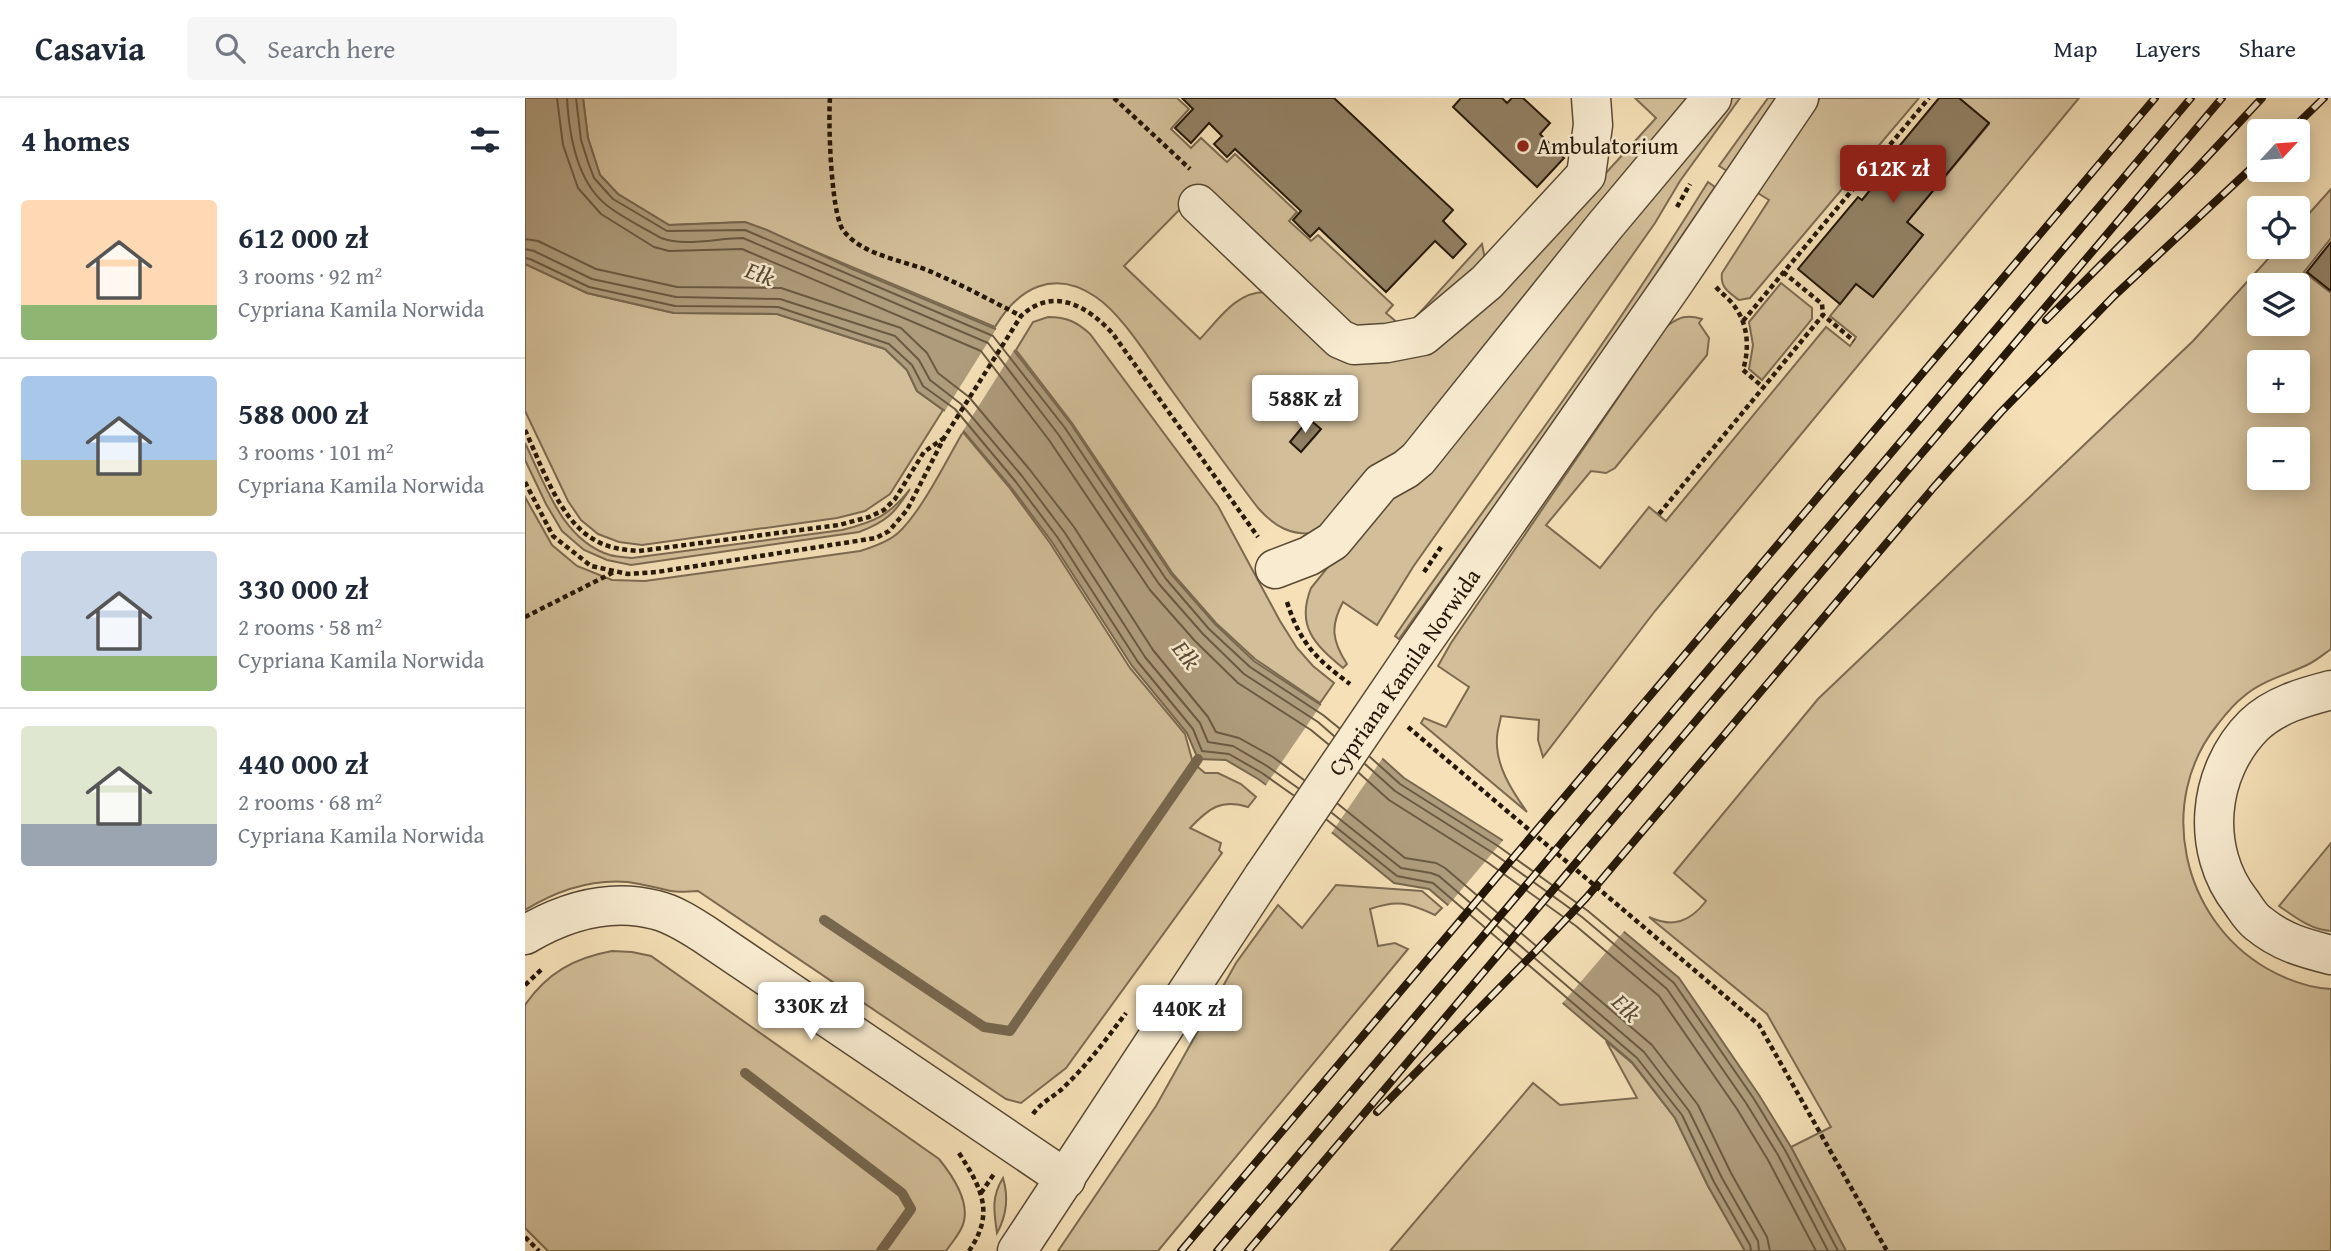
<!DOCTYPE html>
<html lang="en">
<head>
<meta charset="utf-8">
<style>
  :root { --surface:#fff; --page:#f6f6f7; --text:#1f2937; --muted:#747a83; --line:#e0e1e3; --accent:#8f2418 }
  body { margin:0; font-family:"Gentium Book Plus",serif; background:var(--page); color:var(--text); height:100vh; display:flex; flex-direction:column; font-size:26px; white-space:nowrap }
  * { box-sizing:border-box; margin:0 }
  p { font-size:23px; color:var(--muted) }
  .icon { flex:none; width:38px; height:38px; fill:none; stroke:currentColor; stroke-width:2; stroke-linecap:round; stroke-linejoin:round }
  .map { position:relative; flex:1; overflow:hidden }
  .panel { display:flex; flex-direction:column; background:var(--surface); width:525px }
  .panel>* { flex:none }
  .needle { width:46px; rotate:64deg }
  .tools { position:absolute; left:1722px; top:21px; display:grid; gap:14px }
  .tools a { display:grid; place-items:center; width:63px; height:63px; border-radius:7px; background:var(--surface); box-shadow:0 4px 18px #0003; font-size:35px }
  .price { position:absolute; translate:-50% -60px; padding:0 16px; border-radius:7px; background:#fff; color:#222; font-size:23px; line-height:46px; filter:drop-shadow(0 2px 4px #0008) }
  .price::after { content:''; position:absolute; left:50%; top:42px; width:21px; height:16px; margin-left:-10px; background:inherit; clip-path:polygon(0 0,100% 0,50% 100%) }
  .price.selected { background:var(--accent); color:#fff }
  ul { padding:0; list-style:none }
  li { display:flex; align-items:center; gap:21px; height:175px; padding:0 21px }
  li+li { border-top:2px solid var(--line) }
  li span { display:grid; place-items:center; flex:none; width:196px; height:140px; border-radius:7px; color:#555 }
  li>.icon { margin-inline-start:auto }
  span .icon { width:84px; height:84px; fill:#fffc; stroke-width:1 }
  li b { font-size:30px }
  h2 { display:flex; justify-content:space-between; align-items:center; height:84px; padding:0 21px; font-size:30px }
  header { display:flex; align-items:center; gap:42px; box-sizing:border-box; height:98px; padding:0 35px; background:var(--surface); border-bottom:2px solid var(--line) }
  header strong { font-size:33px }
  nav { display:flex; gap:38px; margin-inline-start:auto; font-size:24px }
  .search { width:490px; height:63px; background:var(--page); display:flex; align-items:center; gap:18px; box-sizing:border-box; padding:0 24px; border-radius:7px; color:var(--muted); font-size:26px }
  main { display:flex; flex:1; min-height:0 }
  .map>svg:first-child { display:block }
  .green { fill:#d2be99; stroke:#7c6a50; stroke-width:2; fill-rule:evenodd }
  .water { fill:#ae9c7c; stroke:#77674e; stroke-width:2 }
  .pier { fill:#f5e0b7 }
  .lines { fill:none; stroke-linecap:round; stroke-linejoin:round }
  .shore { stroke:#6a5a42; stroke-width:2 }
  .stream { stroke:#77674e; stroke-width:10 }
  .building { fill:#918063; stroke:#251708; stroke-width:2 }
  .minor-casing { stroke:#594934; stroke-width:41 }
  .path { stroke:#251708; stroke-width:4.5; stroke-dasharray:5 3.5; stroke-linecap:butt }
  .minor { stroke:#f8ebd0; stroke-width:38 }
  .rail-casing { stroke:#251708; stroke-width:8 }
  .rail { stroke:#f8ebd0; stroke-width:5; stroke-dasharray:16; stroke-linecap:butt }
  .minor-bridge-casing { stroke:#594934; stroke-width:41; stroke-linecap:butt }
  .minor-bridge { stroke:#f8ebd0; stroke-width:38 }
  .poi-dot { fill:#8f2418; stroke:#f8ebd0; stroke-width:2.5 }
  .labels { text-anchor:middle; stroke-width:5; stroke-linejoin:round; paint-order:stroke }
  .poi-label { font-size:23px; fill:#251708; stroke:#f8ebd0; text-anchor:start }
  .street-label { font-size:23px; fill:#251708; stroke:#f8ebd0 }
  .water-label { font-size:24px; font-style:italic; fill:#5c4c36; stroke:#f8ebd0 }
</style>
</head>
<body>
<header>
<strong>Casavia</strong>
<div class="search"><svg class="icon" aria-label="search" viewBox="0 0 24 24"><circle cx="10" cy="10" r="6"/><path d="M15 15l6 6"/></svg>Search here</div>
<nav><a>Map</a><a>Layers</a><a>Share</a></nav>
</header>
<main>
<section class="panel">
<h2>4 homes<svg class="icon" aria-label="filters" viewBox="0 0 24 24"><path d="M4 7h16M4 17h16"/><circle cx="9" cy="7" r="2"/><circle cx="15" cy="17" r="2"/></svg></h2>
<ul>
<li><span style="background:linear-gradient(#ffd9b3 75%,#8fb573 0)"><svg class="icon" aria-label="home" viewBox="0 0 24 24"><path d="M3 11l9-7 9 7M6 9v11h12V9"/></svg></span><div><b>612 000 zł</b><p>3 rooms · 92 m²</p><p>Cypriana Kamila Norwida</p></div></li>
<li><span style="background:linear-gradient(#a9c7e8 60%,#c2b280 0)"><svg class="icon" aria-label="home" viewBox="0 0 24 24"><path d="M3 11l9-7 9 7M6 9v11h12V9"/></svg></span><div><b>588 000 zł</b><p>3 rooms · 101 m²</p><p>Cypriana Kamila Norwida</p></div></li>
<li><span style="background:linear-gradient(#c9d6e8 75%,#8fb573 0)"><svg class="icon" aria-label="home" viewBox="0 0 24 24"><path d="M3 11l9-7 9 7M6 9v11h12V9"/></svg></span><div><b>330 000 zł</b><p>2 rooms · 58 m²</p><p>Cypriana Kamila Norwida</p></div></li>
<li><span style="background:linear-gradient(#dfe7d0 70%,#9aa5b1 0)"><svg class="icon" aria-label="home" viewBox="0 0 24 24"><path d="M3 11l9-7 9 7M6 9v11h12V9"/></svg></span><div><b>440 000 zł</b><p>2 rooms · 68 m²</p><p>Cypriana Kamila Norwida</p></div></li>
</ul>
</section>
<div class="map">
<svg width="1806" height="1153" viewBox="0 0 1806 1153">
  <rect width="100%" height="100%" fill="#f5e0b7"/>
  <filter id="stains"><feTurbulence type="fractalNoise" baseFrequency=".00286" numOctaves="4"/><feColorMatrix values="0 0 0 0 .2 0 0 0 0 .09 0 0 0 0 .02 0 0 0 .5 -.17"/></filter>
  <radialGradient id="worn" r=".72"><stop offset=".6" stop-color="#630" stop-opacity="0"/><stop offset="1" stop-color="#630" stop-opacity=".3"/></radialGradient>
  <g class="green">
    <path d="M58,0h594l12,11 -18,20 20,19 10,-10 26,24 8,-8 62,58 -8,9 22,20 7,-6 75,70 -7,8 13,11 16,-6 67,-74 4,20 -70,64 -56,7 -162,-144 -74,75 76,73c19,-20 36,-47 65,-47l127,61 193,-157 71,-78 -21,-20h57l-298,365 -77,70c-26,3 -42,-6 -59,-25 -29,-38 -57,-77 -85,-116 -21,-28 -49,-76 -77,-95 -42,-29 -78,-9 -101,30l-250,-105 -76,3 -51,-31 -18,-19 -12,-37z"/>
    <path d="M1207,0h8l-60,83 -25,42 -242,344 -36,58 -34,-23c-13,24 -11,39 4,62l-4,4c-29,-24 -47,-42 -32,-80l76,-94 221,-243z"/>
    <path d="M1243,0h8l-49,73 -8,-5z"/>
    <path d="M1295,0h99l-169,200 -11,2c-11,-8 -19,-13 -17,-27l47,-73 -13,-8z"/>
    <path d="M1434,0h120l-424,513 -112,146 -5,-17 1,-20 -38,-4c-1,7 -4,15 -4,22 -2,27 15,53 30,74l-106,-89 3,-5 22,9 23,-40 -31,-21 13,-23 216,-317c12,-9 20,-12 35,-7l-3,4 10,15 -2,17 -92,113 -9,5 -15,-2 -45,54 54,43 49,-61 17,14 160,-194 24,19 6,-9 -26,-21 26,-32 17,12 50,-61 -16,-13 82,-98z"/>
    <path d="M1183,84l7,5 -147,217 -169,235 -4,-3c54,-80 113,-157 169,-237 50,-71 98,-143 144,-217z"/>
    <path d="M1806,91v49l-27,34 27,21v356c-7,5 -14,11 -22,15 -22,11 -47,16 -66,33 -9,7 -18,18 -25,27 -63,77 -36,195 48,244 21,12 41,20 65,21v262h-485l-55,-104 40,-20 -64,-113 -118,-97c24,11 41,5 57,-16l-32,-28 144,-174 375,-358 86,-94h19v-21zM1734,187h39v39h-39zM1734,264h39v39h-39zM1734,341h39v39h-39z"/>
    <path d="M0,166l62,29 87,20 103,1 108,35 22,21 10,21 26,19 -53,84 -25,17 -28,7 -195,27 -23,-3 -21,-8 -17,-14 -13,-19 -43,-90z"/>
    <path d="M1256,185l31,25v11l-50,61 -13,-11 4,-24 -4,-23z"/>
    <path d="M523,219c19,0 29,5 42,17l128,172 62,115 17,27 16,18 21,17 -14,20 -65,-44 -39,-36 -43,-49 -101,-151 -56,-73 17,-28z"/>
    <path d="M438,334l46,55 41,56 80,125 55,66 8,29 12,10h13l23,11 15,13 -8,10c-27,-9 -40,2 -58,21l31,15 -2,7 3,3 -156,215 -45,35 -15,-4 -308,-208c-9,0 -19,2 -27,0 -14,-3 -28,-7 -43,-9 -36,-3 -72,9 -103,28v-413l27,48 25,21 35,14 33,1 215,-30c13,-4 28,-9 38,-18 24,-22 48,-72 65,-101z"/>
    <path d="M0,345c20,41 37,97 85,112 7,2 15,2 22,3l210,-28c32,-8 47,-14 68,-41 -15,24 -24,33 -51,43l-228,33 -24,-5 -23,-10 -22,-19 -16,-27 -21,-44z"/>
    <path d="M1806,745v88c-20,-1 -36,-14 -52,-25z"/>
    <path d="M811,787l86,6 20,17 -7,7c-26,-12 -37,-16 -65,-6l8,37 17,-3 13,6 -250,302h-100l98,-145 80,-143 42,-58 24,23z"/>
    <path d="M87,853l20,1 19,4 288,203c13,16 30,40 25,62 -2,11 -12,21 -18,30h-398l-23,-23v-223c22,-32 49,-47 87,-54z"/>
    <path d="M1081,943l26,22 43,55 33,68 37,65h-355l143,-168 27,22 77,-7z"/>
    <path d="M478,1080c6,20 4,37 -6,55 -3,-21 -6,-36 6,-55z"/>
  </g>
  <path class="water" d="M0,0h58l5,40 12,37 18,19 51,31 76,-3 22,8 83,38 148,62 73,94 100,150 44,50 39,37 73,48 77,69 98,62 90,65 87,73 80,117 32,52 55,104h-101l-37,-65 -33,-68 -43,-56 -203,-173 -35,-6 -60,-49 -76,-55 -32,-19 -28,-1 -11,-26 -55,-67 -80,-124 -42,-56 -61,-72 -32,-23 -10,-21 -22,-21 -108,-35 -103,-1 -87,-20 -62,-29z"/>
  <g class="pier">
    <path d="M473,228l18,21 -55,87 -18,-20z"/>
    <path d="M798,604l61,54 -54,79 -66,-47z"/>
    <path d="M980,740l89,64 32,27 -66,77 -114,-98z"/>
  </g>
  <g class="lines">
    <g class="shore">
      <path d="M32,0l6,47 15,43 23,26 53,33 15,4 73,-2 239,102 68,89 101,150 45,51 43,42 73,47 17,14"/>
      <path d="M42,0c2,37 10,86 42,109 16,12 35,21 52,31 24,9 57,0 82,0l245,105 70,91 101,150 44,50 41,40 74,48 16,14"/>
      <path d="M51,0l5,42 7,22 6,16 19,21 54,32 78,-1 248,106 72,92 101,151 43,50 41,38 73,48 16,13"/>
      <path d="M0,141l13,2 58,28 81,18 104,1 120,40 26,25 11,20 31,24 61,73 44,57 79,123 55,67 8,15 23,6 34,19 31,23"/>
      <path d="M0,151l9,2 58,28 84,18 104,2 115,37 24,24 11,20 31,24 61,72 43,57 80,124 55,66 8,19 25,4 34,20 31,22"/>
      <path d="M0,160l5,1 59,28 86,19 103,1 111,37 23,21 11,21 32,23 61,73 42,56 80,124 55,67 9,22 27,3 33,19 31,22"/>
      <path d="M845,659l30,27 98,62 90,65 86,72 80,116 31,51 53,101"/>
      <path d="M840,666l30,27 98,62 89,64 85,72 79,114 32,52 50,96"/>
      <path d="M834,675l30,27 98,62 89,64 83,70 78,113 31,51 48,91"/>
      <path d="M813,706l67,54 31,5 9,5 207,177 46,60 33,68 36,64 3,14"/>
      <path d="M807,715l69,55 30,5 8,3 205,176 45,59 33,67 36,63 1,10"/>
      <path d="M802,722l70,56 36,7 204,175 45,57 32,67 36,63 1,6"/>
    </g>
    <g class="stream">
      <path d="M299,822l160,107 26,4 188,-272"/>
      <path d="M220,975l157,120 9,16 -30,42"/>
    </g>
  </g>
  <g class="building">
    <path d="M657,0h152l119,112 -10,11 23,23 -13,14 -18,-17 -49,51 -67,-64 -9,9 -17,-17 8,-9 -66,-62 -8,8 -13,-13 8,-8 -13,-13 -18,20 -16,-15 18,-19z"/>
    <path d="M936,0h41l5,5 5,-5h11l27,25 -10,11 24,24 -27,29 -84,-80z"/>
    <path d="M1414,0h20l30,25 -82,99 16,13 -50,62 -17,-13 -16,20 -42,-35 60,-72 4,3 38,-47 -4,-3z"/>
    <path d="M1806,144v49l-24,-19z"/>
    <path d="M784,321l12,10 -20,23 -11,-10z"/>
  </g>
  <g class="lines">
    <defs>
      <g id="minor">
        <path d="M673,106l142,135 14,6 33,-2 36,-7 64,-54 99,-107 7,-50 -2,-27"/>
        <path d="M750,471l34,-13 24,-15 48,-58 25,-14 12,-10 186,-232 108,-129"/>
        <path d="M891,554l257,-368 126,-186"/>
        <path d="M1806,592c-27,7 -56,15 -77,35 -47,47 -54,125 -13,177 5,7 10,16 17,21 23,19 45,25 73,32"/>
        <path d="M0,837c39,-23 85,-37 131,-25 17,4 34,15 48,24l362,245"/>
        <path d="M492,1153l246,-374"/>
      </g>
    </defs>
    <use href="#minor" class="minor-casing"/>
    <g class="path">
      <path d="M305,0c-2,24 1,115 13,132 20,27 63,30 91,43 30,13 58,28 87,43"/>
      <path d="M589,0l76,71"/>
      <path d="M1344,73l10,8"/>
      <path d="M1152,109l13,-23"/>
      <path d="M1258,174l39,32 1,11"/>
      <path d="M1191,189c5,6 11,10 16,16 16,19 18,44 11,67l21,18"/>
      <path d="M1218,223l186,-223"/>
      <path d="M0,332c16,34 34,89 68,109 14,9 30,11 46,12l200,-26 30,-8 15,-7 11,-11 29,-47 20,-14"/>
      <path d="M0,384l28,54 38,30 37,8 29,-2 219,-34 13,-7 18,-21 37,-72 77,-122c32,-30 67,-10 92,18l145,203"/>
      <path d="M1134,416l164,-199 31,26"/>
      <path d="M899,474l17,-25"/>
      <path d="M762,504c13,41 29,57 63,82"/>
      <path d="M0,519l89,-45"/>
      <path d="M883,629l351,298 128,226"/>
      <path d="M0,887l17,-16"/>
      <path d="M508,1016c9,-13 23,-18 33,-29 23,-22 41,-47 60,-72"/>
      <path d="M434,1055c23,36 36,60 10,98"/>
      <path d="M456,1095l13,-19"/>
      <path d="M0,1139l14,14"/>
    </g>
    <use href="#minor" class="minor"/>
    <defs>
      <g id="rail">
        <path d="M1765,33l34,-33"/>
        <path d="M1521,222l150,-151 66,-71"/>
        <path d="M852,1014l160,-162 49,-52 348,-411 67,-75 113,-116 145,-135"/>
        <path d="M656,1153l974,-1153"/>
        <path d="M692,1153l974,-1153"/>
        <path d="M723,1153l974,-1153"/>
      </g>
    </defs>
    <use href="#rail" class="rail-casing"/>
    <use href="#rail" class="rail"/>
    <defs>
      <path id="minor-bridge" d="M738,779l153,-225"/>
    </defs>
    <use href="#minor-bridge" class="minor-bridge-casing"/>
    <use href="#minor-bridge" class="minor-bridge"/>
  </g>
  <circle class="poi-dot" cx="998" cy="48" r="7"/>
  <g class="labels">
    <g class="poi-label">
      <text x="1012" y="56">Ambulatorium</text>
    </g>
    <g class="street-label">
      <text transform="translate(879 574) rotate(-55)" y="8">Cypriana Kamila Norwida</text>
    </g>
    <g class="water-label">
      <text transform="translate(235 176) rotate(20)" y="8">Ełk</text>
      <text transform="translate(661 557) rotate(53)" y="8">Ełk</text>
      <text transform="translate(1101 910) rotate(45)" y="8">Ełk</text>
    </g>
  </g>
  <rect width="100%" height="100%" filter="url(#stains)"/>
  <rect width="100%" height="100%" fill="url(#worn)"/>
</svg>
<div class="tools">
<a><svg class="needle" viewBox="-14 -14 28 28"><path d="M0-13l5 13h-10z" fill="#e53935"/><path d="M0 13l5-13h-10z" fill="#747a83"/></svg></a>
<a><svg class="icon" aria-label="locate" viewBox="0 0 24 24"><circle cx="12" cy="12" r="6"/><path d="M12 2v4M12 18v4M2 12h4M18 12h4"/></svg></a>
<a><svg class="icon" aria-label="layers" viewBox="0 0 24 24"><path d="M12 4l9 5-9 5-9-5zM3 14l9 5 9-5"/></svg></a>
<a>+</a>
<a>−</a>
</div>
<b class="price selected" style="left:1368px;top:107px">612K zł</b>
<b class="price" style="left:780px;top:337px">588K zł</b>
<b class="price" style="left:286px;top:944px">330K zł</b>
<b class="price" style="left:664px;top:947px">440K zł</b>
</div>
</main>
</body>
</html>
